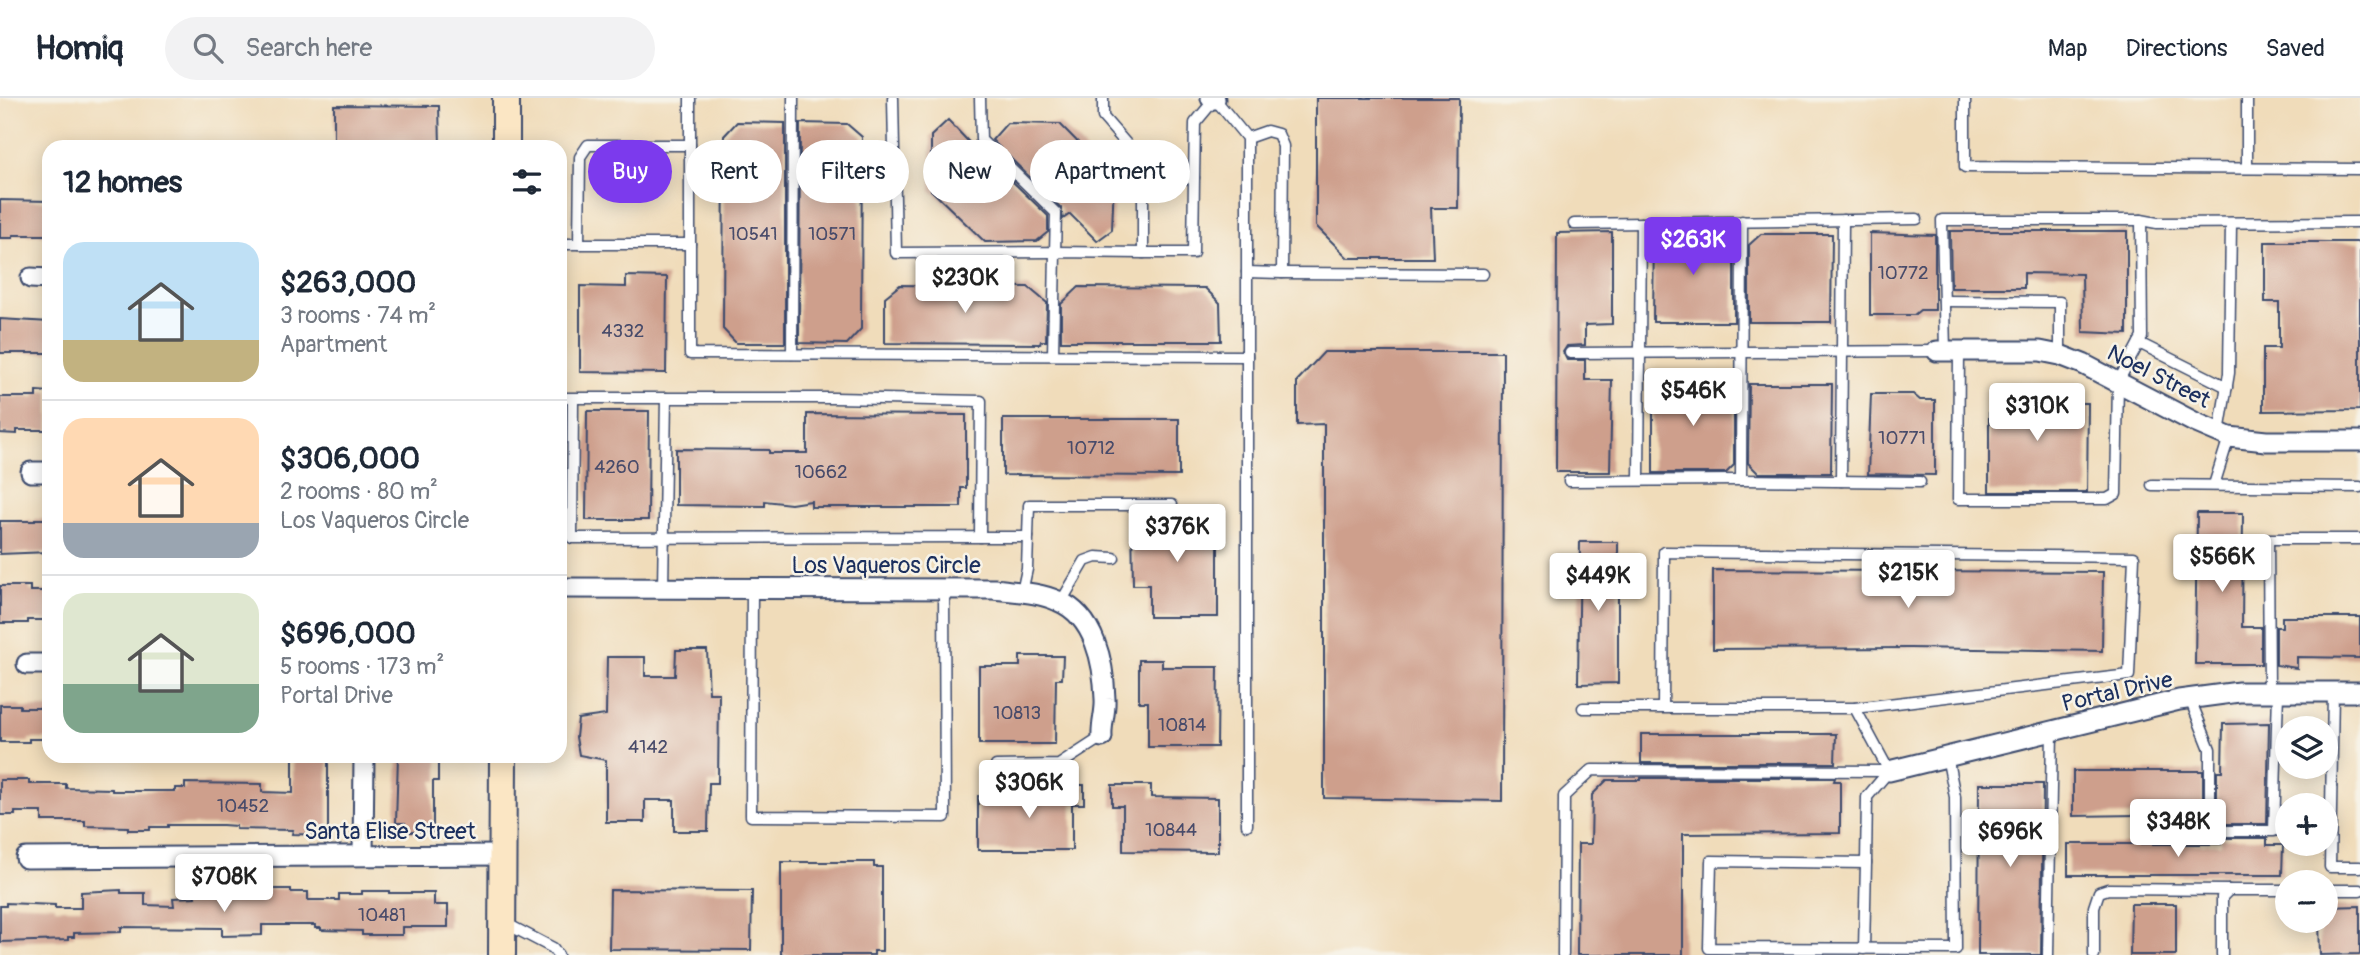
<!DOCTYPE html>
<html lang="en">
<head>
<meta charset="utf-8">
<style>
  :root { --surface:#fff; --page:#f2f2f3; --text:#1f2937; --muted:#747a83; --line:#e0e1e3; --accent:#7c3aed }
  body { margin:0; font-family:Pangolin,sans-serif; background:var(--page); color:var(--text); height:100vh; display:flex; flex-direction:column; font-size:26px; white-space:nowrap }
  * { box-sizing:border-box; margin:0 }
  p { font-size:23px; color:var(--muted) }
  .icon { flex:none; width:38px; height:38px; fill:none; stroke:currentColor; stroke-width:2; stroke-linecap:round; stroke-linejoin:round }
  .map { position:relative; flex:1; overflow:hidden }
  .sheet { position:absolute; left:42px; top:42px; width:525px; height:623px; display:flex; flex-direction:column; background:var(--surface); border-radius:21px; box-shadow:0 4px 18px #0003 }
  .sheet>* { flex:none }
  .banner { position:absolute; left:588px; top:42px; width:665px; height:63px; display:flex; gap:14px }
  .controls { position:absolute; left:2275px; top:618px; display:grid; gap:14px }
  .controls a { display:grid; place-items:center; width:63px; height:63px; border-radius:50%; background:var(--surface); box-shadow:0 4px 18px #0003; font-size:35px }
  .price { position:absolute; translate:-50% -60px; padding:0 16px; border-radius:7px; background:#fff; color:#222; font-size:23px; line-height:46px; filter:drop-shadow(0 2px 4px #0008) }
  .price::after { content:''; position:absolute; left:50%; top:42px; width:21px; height:16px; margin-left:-10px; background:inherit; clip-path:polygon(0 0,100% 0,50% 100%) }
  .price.selected { background:var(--accent); color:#fff }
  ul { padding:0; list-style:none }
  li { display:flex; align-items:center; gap:21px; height:175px; padding:0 21px }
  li+li { border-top:2px solid var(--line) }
  li span { display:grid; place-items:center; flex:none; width:196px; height:140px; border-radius:21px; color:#555 }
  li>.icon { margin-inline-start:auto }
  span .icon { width:84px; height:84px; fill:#fffc; stroke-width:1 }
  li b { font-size:30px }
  h2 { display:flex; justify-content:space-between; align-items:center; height:84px; padding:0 21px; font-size:30px }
  .pill { padding:0 24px; border-radius:32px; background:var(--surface); box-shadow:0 4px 18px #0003; font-size:24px; line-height:63px }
  .pill.selected { background:var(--accent); color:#fff }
  header { display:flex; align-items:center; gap:42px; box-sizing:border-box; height:98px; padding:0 35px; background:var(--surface); border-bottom:2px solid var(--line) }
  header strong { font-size:33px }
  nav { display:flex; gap:38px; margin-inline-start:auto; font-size:24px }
  .search { width:490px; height:63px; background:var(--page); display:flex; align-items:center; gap:18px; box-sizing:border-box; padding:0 24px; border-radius:38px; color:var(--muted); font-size:26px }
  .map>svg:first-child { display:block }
  .building { fill:#ce9f8c }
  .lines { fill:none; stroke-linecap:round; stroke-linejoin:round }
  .service-casing { stroke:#3b496c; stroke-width:13 }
  .minor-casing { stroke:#3b496c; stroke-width:23 }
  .secondary-casing { stroke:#3b496c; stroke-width:30 }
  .service { stroke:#fff; stroke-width:10 }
  .minor { stroke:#fff; stroke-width:19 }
  .secondary { stroke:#fbe6c4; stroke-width:26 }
  .labels { text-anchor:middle; stroke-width:5; stroke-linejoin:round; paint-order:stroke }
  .number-label { font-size:19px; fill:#484b6a }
  .street-label { font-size:23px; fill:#1b2f5e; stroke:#f7f3e8 }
</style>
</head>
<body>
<header>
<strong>Homiq</strong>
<div class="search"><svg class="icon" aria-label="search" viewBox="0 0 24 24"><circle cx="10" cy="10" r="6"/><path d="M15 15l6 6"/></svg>Search here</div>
<nav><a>Map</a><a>Directions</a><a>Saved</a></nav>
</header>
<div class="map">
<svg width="2360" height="857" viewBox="0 0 2360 857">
  <rect width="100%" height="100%" fill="#f7f3e8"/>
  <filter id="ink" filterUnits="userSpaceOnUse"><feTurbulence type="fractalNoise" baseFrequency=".0143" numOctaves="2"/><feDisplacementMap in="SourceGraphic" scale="14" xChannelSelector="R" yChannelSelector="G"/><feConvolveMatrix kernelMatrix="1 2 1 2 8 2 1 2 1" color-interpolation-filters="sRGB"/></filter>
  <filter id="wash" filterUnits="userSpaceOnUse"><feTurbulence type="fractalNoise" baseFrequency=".00686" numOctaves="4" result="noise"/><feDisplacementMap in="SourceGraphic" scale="28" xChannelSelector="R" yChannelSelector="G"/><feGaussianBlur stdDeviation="1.57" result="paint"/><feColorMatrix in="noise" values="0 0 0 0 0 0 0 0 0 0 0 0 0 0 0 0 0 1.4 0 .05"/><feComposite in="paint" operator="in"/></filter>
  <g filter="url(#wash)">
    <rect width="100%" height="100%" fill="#f0dcba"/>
    <g id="blocks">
      <g class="building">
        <path d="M1316,0h143l-1,110h-27l2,50h-85l-32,-32z"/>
        <path d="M334,7l105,1 1,41h-106z"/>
        <path d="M948,22l32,34 2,-2 66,64v16l-11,9 -52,1 -54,-52v-54z"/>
        <path d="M737,24l48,1v220h-49l-13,-14 1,-193z"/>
        <path d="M800,25l47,1 15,13 -1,192 -14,15 -48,-1z"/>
        <path d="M1007,25l53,1 54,55 -2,51 -15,11 -27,-27 -7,5 -2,-11 -69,-68z"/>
        <path d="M0,102l49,1v34h-36v3h-13z"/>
        <path d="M1950,133h177v103l-44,-2 -1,-58 -58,-1v15h-73z"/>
        <path d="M1612,134v92l-27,1v20l-18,1 -4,6 4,8h18v20h27l-2,92h-54l1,-239z"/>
        <path d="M1654,134h70l10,10v80h-81z"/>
        <path d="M1870,135l65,2v75h-15l-6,5h-44z"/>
        <path d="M1761,136h71l-1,88h-82v-77z"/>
        <path d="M2265,144h95v168l-97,1v-63h16v-46h-14z"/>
        <path d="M626,178l41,1 -1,96 -86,-1v-86l46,1z"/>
        <path d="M900,187l128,2 19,16 -1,38h-5l-1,3 -155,-1v-46z"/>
        <path d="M1079,189l126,1 15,15 1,38h-160v-37z"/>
        <path d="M0,221l49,3v31h-49z"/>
        <path d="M1324,254h179l-1,449 -178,-3v-374l-27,1v-44z"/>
        <path d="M1653,286h81v81l-8,8h-73z"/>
        <path d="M1749,286h83l-1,89h-73l-10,-10z"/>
        <path d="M36,293l13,1v38h-32v4l-17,-1v-36h36z"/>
        <path d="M1989,293l73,1 -2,11h28l-1,89h-98z"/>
        <path d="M1871,296h42l7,6h15v75l-67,-1z"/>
        <path d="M587,313h62l-1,109h-62z"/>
        <path d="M807,316l159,1v73h-5v19h-150v-6l-20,3 -26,-3v5l-89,-1v-56l93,1v3h38z"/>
        <path d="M1003,321h176v57l-176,-1z"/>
        <path d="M2197,415h46l-1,114h19v37h-66z"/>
        <path d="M1132,418h86v101h-69v-32h-16z"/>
        <path d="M35,421h14v33l-49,2v-33h35z"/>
        <path d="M1580,444h38v141l-40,1z"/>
        <path d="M1713,472l390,2 -1,79 -192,-3 -197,1z"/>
        <path d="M0,488h30v5h19v29h-21v3h-28z"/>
        <path d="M2282,519h78v41l-63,-1v11l-21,-3v-38h6z"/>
        <path d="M676,552h31l2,43h10l-1,90h-9l-1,48h-34v-31h-29v22h-39v-62l-27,-5 -3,-18 2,-18 28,-4 1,-58h38v19h30z"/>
        <path d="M1020,558h43l-1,23h-6l-1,65h-76v-78h41z"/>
        <path d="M1139,562h23v7h56l-1,80h-69v-45h-9z"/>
        <path d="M0,607h20v3h29v31h-20v3h-29z"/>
        <path d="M2269,625l-2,101h-45v-10h-5v-43h5l1,-47z"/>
        <path d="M1641,636h195l-1,29h-194z"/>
        <path d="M293,658h35v79l-36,-1 1,-4 -57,-1v-3l-13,-1h-55v2h-18v3h-22v-3l-43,-1v-5h-43v-9h-27v3h-15v-35h29v4h37v4l46,1v2h63v-3h10v-5l77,1v8l31,1z"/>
        <path d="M398,658h40v25h-5v51h-28v-9h-9z"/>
        <path d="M2073,673h130v43l-130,2z"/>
        <path d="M1641,680h194l-1,3h6v52l-157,1v121h-106l1,-111h13l1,-49 15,-15h34z"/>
        <path d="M1979,686h64l-2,171h-63z"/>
        <path d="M1046,687h38v19h-12v46h-94v-54h68z"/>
        <path d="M1112,687h39v12l67,1v54l-95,-1v-45h-11z"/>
        <path d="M2221,740h46v7h16l-1,30h-214v-31h153z"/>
        <path d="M781,764h93v5h8v84h-8v4h-93z"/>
        <path d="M268,791h23v3h17v8h31v-6h23v-3h27v2h45v12h14v22h-46v8h-40v-4l-41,-1v-2h-6v-3h-53v10l-40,1v-8l-101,-1v5l-47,1v4h-6v3l-68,2v-36h6v-3l49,2v3h26v-16l40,-2v3h24v12l29,1 -1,-8 22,-1 -1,-5 74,-1z"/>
        <path d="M610,792l142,1 -1,59 -142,-1z"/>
        <path d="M2131,806h45v51h-46z"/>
        <path d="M2360,808v48l-40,1 -1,-35h7v-13z"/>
      </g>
    </g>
  </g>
  <g filter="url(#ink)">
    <use href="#blocks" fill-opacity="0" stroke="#3b496c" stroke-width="2"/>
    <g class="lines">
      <defs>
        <g id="service">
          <path d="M893,0l3,155 159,-1 1,-39 -75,-73 -1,-42"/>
          <path d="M1965,0v69l395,2"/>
          <path d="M2247,0v70"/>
          <path d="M1247,40l20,-7 11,3 5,12 -1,127 -35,-1"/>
          <path d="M1194,80l1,-55 20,-24 32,39v687"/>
          <path d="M1574,126l343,-5"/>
          <path d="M560,146h130v-146"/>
          <path d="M579,146l1,-87 8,-12h102"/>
          <path d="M690,146v110l557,2"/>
          <path d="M1143,155h50l1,-75 -51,1"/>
          <path d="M1282,175l201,1"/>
          <path d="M1944,203l116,1v53"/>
          <path d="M2139,245l88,44"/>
          <path d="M1945,253l-3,-131h199l16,3 203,-1"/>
          <path d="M1959,253l-1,148h149l9,-5 2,-112 24,-45 -1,-117"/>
          <path d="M1570,255l367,-2"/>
          <path d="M792,256l1,-256"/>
          <path d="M1053,257l2,-103 88,1v-90l-40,-46v-19"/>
          <path d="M560,300h274l147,3 -1,136 -408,1 1,-140"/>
          <path d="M2219,335l10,-60 2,-150"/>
          <path d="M1639,382l2,-257"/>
          <path d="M1741,382l1,-259"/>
          <path d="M1569,383l172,-1 179,2"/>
          <path d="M1841,383l2,-261"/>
          <path d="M2152,387l208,2"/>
          <path d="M2214,387l15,-48"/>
          <path d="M980,439h48"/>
          <path d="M663,491l3,-191"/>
          <path d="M752,491l-1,227 194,1 -1,-228"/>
          <path d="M1022,494l5,-23 2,-64h143"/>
          <path d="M1061,504l24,-41 11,-4 18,1"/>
          <path d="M2269,594l-1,-153h92"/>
          <path d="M2333,594l-3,175h30"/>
          <path d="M2190,601l20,50v82h64l4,-139"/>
          <path d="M1663,609l1,-155 470,5 -5,118 -274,33"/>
          <path d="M1583,610h272l34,63"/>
          <path d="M996,668l63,-1 43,-28"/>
          <path d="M1889,673l-22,26 -1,66 -155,-2 -2,87 247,1 -1,-152 -8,-41"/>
          <path d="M2326,792h34"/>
          <path d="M505,825l48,25 5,7"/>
          <path d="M1864,851l2,-86"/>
          <path d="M1563,857l1,-159 28,-26 297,1"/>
          <path d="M2048,857l4,-224"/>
          <path d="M2094,857v-48l5,-15 9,-3 121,1"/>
          <path d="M2222,857v-58l7,-7h58"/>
        </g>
        <g id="minor">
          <path d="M1211,0l4,1"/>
          <path d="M31,180l18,1"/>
          <path d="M1937,253h103l20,4 23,9 111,58 35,15 37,4h94"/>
          <path d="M31,374h18"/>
          <path d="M560,490l434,1c22,3 44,3 64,12 37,15 46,63 47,98 1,13 -4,25 -3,38"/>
          <path d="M27,566h22"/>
          <path d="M1889,673l290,-71 60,-8h121"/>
          <path d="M363,757l1,-99"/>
          <path d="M26,760l477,-3"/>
        </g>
        <g id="secondary">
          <path d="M506,49v-49"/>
          <path d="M502,857l1,-199"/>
        </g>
      </defs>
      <use href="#service" class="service-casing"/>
      <use href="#minor" class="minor-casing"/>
      <use href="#secondary" class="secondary-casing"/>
      <use href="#service" class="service"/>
      <use href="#minor" class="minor"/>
      <use href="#secondary" class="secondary"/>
    </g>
  </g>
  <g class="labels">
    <g class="number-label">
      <text x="753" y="142">10541</text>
      <text x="832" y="142">10571</text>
      <text x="1903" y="181">10772</text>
      <text x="623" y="239">4332</text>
      <text x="1902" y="346">10771</text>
      <text x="1091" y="356">10712</text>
      <text x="617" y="375">4260</text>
      <text x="821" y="380">10662</text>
      <text x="1017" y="621">10813</text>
      <text x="1182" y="633">10814</text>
      <text x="648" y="655">4142</text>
      <text x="243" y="714">10452</text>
      <text x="1171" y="738">10844</text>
      <text x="382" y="823">10481</text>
    </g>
    <g class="street-label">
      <text transform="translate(2159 278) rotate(27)" y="8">Noel Street</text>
      <text x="886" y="475">Los Vaqueros Circle</text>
      <text transform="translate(2117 593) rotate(-13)" y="8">Portal Drive</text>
      <text x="390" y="741">Santa Elise Street</text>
    </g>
  </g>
</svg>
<div class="controls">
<a><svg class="icon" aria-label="layers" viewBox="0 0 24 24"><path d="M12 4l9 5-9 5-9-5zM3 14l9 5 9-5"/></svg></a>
<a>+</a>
<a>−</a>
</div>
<b class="price selected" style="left:1693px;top:179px">$263K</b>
<b class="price" style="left:965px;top:217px">$230K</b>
<b class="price" style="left:1693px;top:330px">$546K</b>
<b class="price" style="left:2037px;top:345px">$310K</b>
<b class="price" style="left:1177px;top:466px">$376K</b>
<b class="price" style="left:2222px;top:496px">$566K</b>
<b class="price" style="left:1908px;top:512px">$215K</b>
<b class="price" style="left:1598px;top:515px">$449K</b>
<b class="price" style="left:1029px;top:722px">$306K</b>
<b class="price" style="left:2178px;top:761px">$348K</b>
<b class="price" style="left:2010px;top:771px">$696K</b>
<b class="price" style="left:224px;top:816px">$708K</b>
<div class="banner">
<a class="pill selected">Buy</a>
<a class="pill">Rent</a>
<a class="pill">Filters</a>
<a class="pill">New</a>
<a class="pill">Apartment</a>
</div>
<section class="sheet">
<h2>12 homes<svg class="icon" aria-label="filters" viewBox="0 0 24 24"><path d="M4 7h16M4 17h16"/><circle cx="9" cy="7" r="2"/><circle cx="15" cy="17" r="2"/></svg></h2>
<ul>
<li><span style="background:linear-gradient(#bfe0f5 70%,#c2b280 0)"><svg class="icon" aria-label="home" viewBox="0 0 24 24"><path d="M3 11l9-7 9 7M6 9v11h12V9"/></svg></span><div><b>$263,000</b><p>3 rooms · 74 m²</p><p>Apartment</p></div></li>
<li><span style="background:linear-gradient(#ffd9b3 75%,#9aa5b1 0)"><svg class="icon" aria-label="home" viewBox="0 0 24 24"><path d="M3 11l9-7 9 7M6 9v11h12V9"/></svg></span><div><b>$306,000</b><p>2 rooms · 80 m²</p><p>Los Vaqueros Circle</p></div></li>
<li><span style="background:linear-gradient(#dfe7d0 65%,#7fa58c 0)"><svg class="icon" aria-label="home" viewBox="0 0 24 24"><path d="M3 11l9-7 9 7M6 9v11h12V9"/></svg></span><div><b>$696,000</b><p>5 rooms · 173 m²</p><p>Portal Drive</p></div></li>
</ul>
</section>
</div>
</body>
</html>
